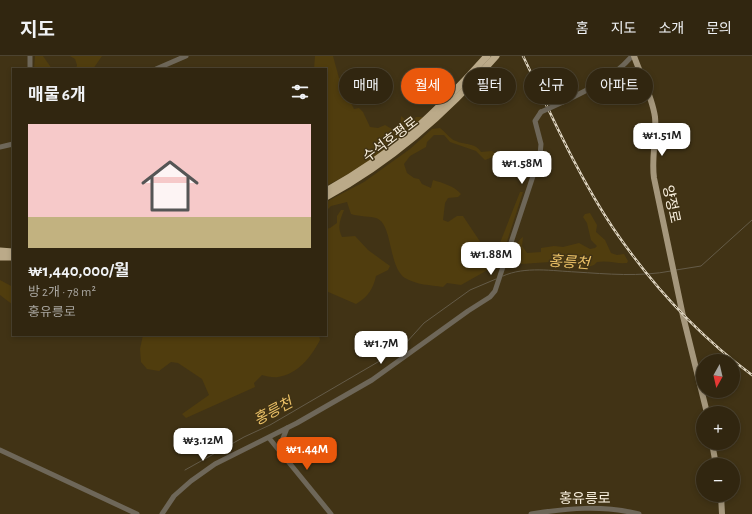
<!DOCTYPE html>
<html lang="ko">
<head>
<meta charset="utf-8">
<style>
  :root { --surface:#312610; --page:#392e19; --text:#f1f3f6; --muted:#a8a59f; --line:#4c4330; --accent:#ea580c }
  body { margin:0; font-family:"Alegreya Sans","Noto Sans KR",sans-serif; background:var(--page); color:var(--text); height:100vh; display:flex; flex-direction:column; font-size:15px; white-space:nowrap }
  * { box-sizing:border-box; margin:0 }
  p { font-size:13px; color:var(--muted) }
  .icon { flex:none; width:22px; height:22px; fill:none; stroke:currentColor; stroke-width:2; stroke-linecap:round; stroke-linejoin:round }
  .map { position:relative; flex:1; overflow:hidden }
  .details { position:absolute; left:12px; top:12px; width:315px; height:268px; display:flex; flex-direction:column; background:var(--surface); border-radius:0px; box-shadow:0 2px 6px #0003,0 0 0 1px var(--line) }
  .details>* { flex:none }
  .guide { position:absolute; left:339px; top:12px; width:353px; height:36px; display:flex; gap:8px }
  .needle { width:26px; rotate:188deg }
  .controls { position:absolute; left:696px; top:298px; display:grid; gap:8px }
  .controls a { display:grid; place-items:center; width:44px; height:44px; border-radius:50%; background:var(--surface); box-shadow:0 2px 6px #0003,0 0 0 1px var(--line); font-size:20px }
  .price { position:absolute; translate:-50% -34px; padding:0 9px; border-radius:8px; background:#fff; color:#222; font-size:13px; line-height:26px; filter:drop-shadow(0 1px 2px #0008) }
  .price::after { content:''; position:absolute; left:50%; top:24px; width:12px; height:9px; margin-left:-6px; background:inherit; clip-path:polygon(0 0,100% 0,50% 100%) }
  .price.selected { background:var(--accent); color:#fff }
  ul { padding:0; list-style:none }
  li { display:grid; align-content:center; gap:8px; height:212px; padding:0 16px }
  li span { display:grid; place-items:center; height:124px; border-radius:0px; color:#555 }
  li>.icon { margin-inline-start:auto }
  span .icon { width:72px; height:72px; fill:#fffc; stroke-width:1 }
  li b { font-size:17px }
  h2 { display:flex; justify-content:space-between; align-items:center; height:48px; padding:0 16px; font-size:17px }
  .chip { padding:0 14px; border-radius:18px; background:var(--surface); box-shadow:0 2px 6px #0003,0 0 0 1px var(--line); font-size:14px; line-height:36px }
  .chip.selected { background:var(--accent); color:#fff }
  header { display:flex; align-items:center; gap:24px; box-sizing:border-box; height:56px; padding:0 20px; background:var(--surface); border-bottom:1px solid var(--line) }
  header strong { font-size:19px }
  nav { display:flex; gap:22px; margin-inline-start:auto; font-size:14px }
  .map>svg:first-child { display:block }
  .green { fill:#503d0e }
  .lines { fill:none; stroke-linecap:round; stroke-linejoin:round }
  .stream { stroke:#645b48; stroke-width:1 }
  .minor { stroke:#6e6759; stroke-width:5 }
  .major { stroke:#a5977c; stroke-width:6 }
  .highway { stroke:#bbaa89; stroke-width:7 }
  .rail-casing { stroke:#ded4c0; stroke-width:2.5 }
  .rail { stroke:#413315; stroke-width:1; stroke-dasharray:3; stroke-linecap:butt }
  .minor-bridge { stroke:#6e6759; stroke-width:5 }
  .labels { text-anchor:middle; stroke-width:3; stroke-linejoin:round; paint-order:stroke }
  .street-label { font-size:14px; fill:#faf1df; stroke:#413315 }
  .water-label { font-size:15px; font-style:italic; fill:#eac066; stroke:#413315 }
</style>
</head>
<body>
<header>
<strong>지도</strong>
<nav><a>홈</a><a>지도</a><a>소개</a><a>문의</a></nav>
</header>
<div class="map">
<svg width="752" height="458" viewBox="0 0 752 458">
  <rect width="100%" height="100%" fill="#413315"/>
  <g class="green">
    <path d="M35,0h8l9,13h-18z"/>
    <path d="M70,0h32l-9,13h-17l1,-4 -2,-6z"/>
    <path d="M315,0h18l6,22 13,4 2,16 -3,5 3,6 5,-1 4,4 7,15 8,1 7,-3 12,7 3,-2 1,-14 9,8 6,-7h7c-29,29 -61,51 -97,69v-117h-12z"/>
    <path d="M440,72c4,3 8,8 12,11 10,7 22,2 29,13l11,-1 6,4 -13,5 -9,-9 -26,-9 -6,-7h-10l-7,7 -1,5 -16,9 -6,8 3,9 7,5 5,1 3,5 9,4 2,-8c10,3 21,6 28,14l-3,3 -10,1 -3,5 -2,17 5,2 9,-6h6l26,39 7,-2 24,-61h3l-23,71 -39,22 -14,-2 -4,4c-13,-2 -26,-2 -38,-9 -17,-11 -12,-55 -29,-60 -5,-2 -16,-1 -25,-4l-4,-12 -16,4 -5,5v-9l38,-20 46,-33 22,-20z"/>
    <path d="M341,154h3c-4,10 -7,17 -2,27l13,-1 13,14 22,16 -2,4 -12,6c-3,13 -8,21 -20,28l-30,-13v-62l4,-1 7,-5v-7z"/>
    <path d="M590,157l7,12 -1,7 9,8 6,13 6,2 7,-1 4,7 -1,2c-11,1 -19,-3 -30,-1l-3,3 -6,2 -38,-5 -29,2c-7,-8 -7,-21 2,-27l-1,9 5,7 14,-1v-4l13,-2 9,1 16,-4 11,6 5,-1 2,-2 -6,-6 -4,-17 -4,-6 2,-3z"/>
    <path d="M0,224l13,7v18l-13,-10z"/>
    <path d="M143,279h176l1,5c-9,17 -22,34 -42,37 -5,1 -12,-1 -16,-2l-8,8 1,4 -69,31 -4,-4 27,-19 -7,-16 -24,-16 -7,-1 -12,9 -12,-2 -6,-7 -1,-13z"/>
  </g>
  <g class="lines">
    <g class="stream">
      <path d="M676,214l25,-4 51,-46"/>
      <path d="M503,220c22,-10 50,-5 73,-4 31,2 64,5 95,-1"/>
      <path d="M185,414l59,-33 26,-12 113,-66 22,-15 19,-21 46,-33 26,-11"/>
    </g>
    <g class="minor">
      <path d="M30,13v-13"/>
      <path d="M156,13l30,-13"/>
      <path d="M563,46c25,-12 50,-24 69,-46"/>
      <path d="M0,91l13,-3"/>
      <path d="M269,382l62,76"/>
      <path d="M0,394l137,64"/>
      <path d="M282,398v-13l5,-13"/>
      <path d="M162,458l12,-18 17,-15 24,-17 82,-41 75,-43 96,-69 22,-14 5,-6 45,-136 1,-11 -6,-23 6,-9"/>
      <path d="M531,458c37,-6 71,-9 108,0"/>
    </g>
    <g class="major">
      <path d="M634,0c7,20 18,40 21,61 2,20 -4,41 -1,61l29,138 24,97"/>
      <path d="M712,387l4,22"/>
      <path d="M721,439l1,19"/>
    </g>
    <g class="highway">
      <path d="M326,135c68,-37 110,-78 161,-135"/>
      <path d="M326,141c66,-36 121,-84 170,-141"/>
      <path d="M0,195l13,1"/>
      <path d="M0,201h13"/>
    </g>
    <defs>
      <path id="rail" d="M523,0c28,58 54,118 90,172 38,56 85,107 139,147"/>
    </defs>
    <use href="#rail" class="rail-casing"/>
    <use href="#rail" class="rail"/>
    <path class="minor-bridge" d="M541,56l22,-10"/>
  </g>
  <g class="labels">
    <g class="street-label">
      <text transform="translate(390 83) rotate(-37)" y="5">수석호평로</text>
      <text transform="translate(672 148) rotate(78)" y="5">양정로</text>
      <text x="585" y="447">홍유릉로</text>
    </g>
    <g class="water-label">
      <text transform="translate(569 206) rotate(4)" y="5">홍릉천</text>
      <text transform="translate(273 355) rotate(-28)" y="5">홍릉천</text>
    </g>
  </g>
</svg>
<div class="controls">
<a><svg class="needle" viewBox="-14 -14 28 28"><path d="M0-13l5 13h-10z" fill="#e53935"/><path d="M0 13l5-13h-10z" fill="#a8a59f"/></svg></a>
<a>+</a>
<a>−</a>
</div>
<b class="price" style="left:662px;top:101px">₩1.51M</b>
<b class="price" style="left:522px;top:129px">₩1.58M</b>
<b class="price" style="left:491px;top:220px">₩1.88M</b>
<b class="price" style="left:381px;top:309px">₩1.7M</b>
<b class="price" style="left:203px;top:406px">₩3.12M</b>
<b class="price selected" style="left:307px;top:415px">₩1.44M</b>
<div class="guide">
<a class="chip">매매</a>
<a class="chip selected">월세</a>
<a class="chip">필터</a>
<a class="chip">신규</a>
<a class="chip">아파트</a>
</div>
<section class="details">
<h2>매물 6개<svg class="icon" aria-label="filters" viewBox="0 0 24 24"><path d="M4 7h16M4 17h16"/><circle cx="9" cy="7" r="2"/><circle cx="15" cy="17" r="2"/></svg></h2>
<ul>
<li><span style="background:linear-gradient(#f6c9c9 75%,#c2b280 0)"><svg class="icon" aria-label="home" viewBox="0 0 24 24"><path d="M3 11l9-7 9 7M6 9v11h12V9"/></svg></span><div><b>₩1,440,000/월</b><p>방 2개 · 78 m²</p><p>홍유릉로</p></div></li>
</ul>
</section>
</div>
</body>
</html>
